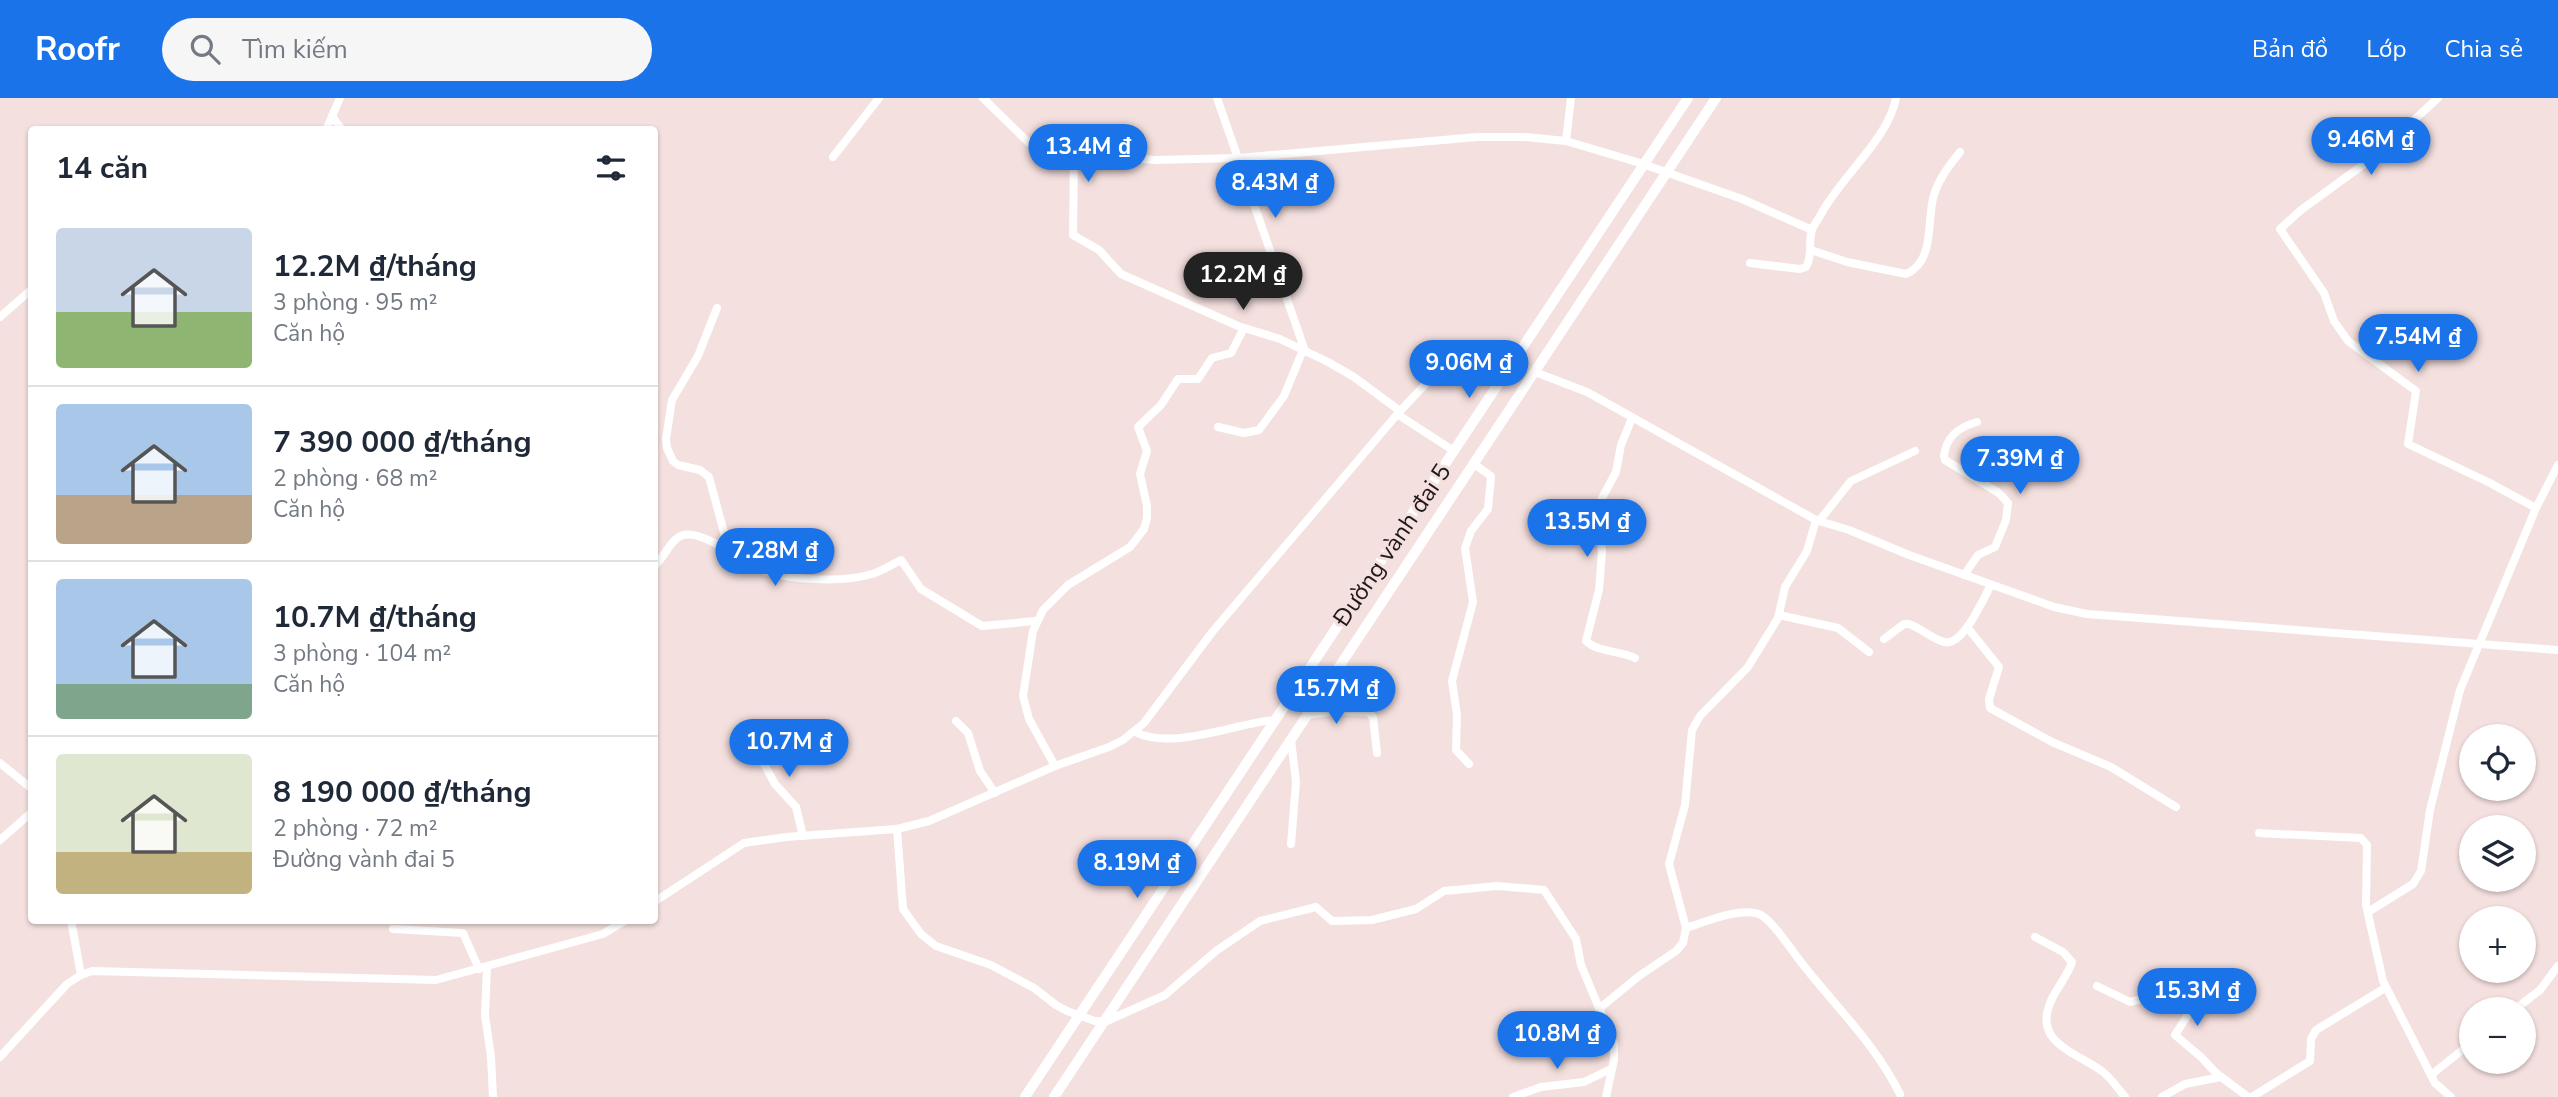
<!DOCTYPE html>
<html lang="vi">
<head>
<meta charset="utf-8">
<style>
  :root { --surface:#fff; --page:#f6f6f7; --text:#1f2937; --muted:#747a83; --line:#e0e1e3; --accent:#1a73e8 }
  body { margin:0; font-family:"Nunito Sans",sans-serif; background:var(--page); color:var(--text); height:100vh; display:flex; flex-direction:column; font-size:26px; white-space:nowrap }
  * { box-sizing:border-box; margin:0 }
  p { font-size:23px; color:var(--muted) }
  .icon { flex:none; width:38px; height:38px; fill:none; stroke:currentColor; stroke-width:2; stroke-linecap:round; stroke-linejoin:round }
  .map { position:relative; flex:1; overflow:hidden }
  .side { position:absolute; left:28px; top:28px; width:630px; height:798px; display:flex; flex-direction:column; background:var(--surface); border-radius:7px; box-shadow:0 2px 5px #0004 }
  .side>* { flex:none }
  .tools { position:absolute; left:2459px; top:626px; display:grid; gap:14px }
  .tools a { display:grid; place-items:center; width:77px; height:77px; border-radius:50%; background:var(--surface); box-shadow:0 2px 5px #0004; font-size:35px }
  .price { position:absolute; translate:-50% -60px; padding:0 16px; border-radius:24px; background:var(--accent); color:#fff; font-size:23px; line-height:46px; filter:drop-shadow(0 2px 4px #0008) }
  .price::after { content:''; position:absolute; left:50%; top:42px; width:21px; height:16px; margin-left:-10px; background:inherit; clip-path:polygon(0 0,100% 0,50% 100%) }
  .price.current { background:#222; color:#fff }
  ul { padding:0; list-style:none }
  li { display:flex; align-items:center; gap:21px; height:175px; padding:0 28px }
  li+li { border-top:2px solid var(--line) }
  li span { display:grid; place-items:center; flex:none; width:196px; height:140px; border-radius:7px; color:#555 }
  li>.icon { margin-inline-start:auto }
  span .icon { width:84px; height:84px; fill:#fffc; stroke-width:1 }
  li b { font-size:30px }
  h2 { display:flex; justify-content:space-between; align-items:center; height:84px; padding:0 28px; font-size:30px }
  header { display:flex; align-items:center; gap:42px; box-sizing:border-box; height:98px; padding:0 35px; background:var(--accent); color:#fff }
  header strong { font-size:33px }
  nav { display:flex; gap:38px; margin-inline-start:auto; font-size:24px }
  .search { width:490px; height:63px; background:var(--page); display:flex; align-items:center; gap:18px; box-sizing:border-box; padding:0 24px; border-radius:38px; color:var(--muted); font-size:26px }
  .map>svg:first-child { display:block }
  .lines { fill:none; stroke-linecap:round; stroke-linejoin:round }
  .street { stroke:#fff; stroke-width:8 }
  .secondary { stroke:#fff; stroke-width:10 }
  .labels { text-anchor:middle; stroke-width:6; stroke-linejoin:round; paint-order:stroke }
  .street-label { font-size:24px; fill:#201919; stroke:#f4e0df }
</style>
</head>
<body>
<header>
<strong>Roofr</strong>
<div class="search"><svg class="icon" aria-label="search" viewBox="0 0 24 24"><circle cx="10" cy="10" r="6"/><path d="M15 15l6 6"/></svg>Tìm kiếm</div>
<nav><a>Bản đồ</a><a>Lớp</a><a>Chia sẻ</a></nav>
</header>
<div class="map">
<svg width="2558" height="999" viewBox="0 0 2558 999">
  <rect width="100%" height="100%" fill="#f4e0df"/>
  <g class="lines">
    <g class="street">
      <path d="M983,0l46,45c14,7 26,2 39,-2l6,12 -1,82 26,15 22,24 117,52 42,13 48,23 26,15 46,34"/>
      <path d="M1217,0l88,253"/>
      <path d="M2438,0l-67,61 -70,51 -21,19 44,64 10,28 14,20 68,50 -8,53 82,39 46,25"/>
      <path d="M332,18l10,14"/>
      <path d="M326,32l14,-32"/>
      <path d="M1566,43l5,-43"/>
      <path d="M1074,55l81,7 83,-2 239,-21h48l41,4 74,22 102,36 70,31"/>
      <path d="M833,59l46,-59"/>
      <path d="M1811,152l36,12 59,12c30,-13 20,-54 28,-79 5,-17 15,-29 26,-43"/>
      <path d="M1750,165l50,6 6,-2c7,-12 2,-25 6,-37 1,-4 6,-10 8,-14 20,-39 68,-76 76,-118"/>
      <path d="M717,210l-19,48 -26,44 -6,39 1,9 6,13 5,4 22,5 9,7 20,74"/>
      <path d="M0,219l32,-28"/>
      <path d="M1535,274l52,20 229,128 33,10 60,25 145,52 33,7 471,36"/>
      <path d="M1397,316l57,37"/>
      <path d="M1632,320l-11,27 -5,27 -15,28 -2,11 3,41 -3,38 -13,51c13,12 33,9 49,17"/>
      <path d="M1218,329l26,6 15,-3 25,-34 19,-46"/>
      <path d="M1819,423l32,-40 64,-30"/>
      <path d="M654,468c11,-8 16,-27 29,-31 20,-5 55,24 72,32 29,14 87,16 117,7 10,-3 19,-9 29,-14l20,29 61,37 54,-5"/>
      <path d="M1964,477l14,-20 17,-8 11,-27 2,-17 -9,-10 -54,-33 -1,-4c2,-20 15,-29 33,-34"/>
      <path d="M1779,517l59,13 31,24"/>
      <path d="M1967,529l32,40 -10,32 1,9 62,34 59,25 65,40"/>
      <path d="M1884,541l20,-15h5c12,4 23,15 35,18 19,5 39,-43 47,-57"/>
      <path d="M1308,617l28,-4 32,1 5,5 4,36"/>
      <path d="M956,623l12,12 12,38 15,22"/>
      <path d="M746,633l29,53 21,23 7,29"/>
      <path d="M1135,634c38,19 100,-9 140,-12"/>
      <path d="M1291,642l5,42 -5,62"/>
      <path d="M0,665l32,26"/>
      <path d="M1469,666l-13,-14 1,-35 -5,-34 21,-79 -8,-54 6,-17 17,-22 3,-33 -17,-12"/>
      <path d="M1055,668l-26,-47 -6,-23 10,-65 10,-21 25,-25 62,-38 14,-18 3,-11v-12l-7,-32 7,-23 -9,-24 23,-22 17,-26h20l14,-21 19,-5 13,-25"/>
      <path d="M897,731l6,80 18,25 15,12 55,19 43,23 22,17 11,6 28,10h12l58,-26 51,-44 44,-30 56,-14 16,14 40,-1 44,-11 28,-18 53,-5 47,4 32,49 5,26 33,79v16l-8,37"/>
      <path d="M2259,735l102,5 6,7 -1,60 17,76 52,102 16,14"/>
      <path d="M0,742l32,-28"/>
      <path d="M654,804l90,-59 42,-6 111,-8 32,-8 126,-55 54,-19 14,-7 21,-17 69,-92 187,-220 39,-41 20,-18 9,-3 44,14"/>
      <path d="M2368,814l45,-28 8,-13 9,-61 30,-120 76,-182 22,-43"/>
      <path d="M71,822l10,55"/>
      <path d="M1686,830c19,-6 54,-21 73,-14 14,6 34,39 45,52 35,44 70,77 96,128"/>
      <path d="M393,831l70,4 16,36"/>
      <path d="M2035,839l28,15 9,10c-5,16 -18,28 -23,44 -14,39 33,49 54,66 9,7 15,17 22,25"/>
      <path d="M487,869l-2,48 6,42 2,40"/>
      <path d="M2097,888l33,16c31,-7 26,-12 57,5l2,6 -14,22 26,22 15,16 32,24"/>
      <path d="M1600,910l39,-32 37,-25 7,-8 3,-15 -17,-64 16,-59 7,-75 8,-14 48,-49 30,-49 7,-31 22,-36 9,-31"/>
      <path d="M2514,912l26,-20 18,-24"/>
      <path d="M0,959l67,-73 14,-9 11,-4 344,9 167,-46 23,-14"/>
      <path d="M2431,977l40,-32"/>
      <path d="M1513,999l28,-10 43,-5 27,-13"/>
      <path d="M2162,999l23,-13 36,-7"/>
      <path d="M2252,999l58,-36 1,-22 5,-9 69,-42"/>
    </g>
    <g class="secondary">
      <path d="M1025,999l663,-999"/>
      <path d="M1054,999l662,-999"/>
    </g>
  </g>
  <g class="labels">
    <g class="street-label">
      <text transform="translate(1392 447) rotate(-56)" y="8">Đường vành đai 5</text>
    </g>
  </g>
</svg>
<div class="tools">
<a><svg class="icon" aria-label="locate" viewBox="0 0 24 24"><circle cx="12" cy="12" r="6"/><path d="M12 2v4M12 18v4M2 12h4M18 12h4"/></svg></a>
<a><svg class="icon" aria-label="layers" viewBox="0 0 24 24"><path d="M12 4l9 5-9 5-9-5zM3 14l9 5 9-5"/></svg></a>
<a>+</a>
<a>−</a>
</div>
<b class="price" style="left:2371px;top:79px">9.46M ₫</b>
<b class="price" style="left:1088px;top:86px">13.4M ₫</b>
<b class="price" style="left:1275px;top:122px">8.43M ₫</b>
<b class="price current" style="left:1243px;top:214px">12.2M ₫</b>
<b class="price" style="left:2418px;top:276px">7.54M ₫</b>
<b class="price" style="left:1469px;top:302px">9.06M ₫</b>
<b class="price" style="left:2020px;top:398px">7.39M ₫</b>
<b class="price" style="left:1587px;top:461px">13.5M ₫</b>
<b class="price" style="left:775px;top:490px">7.28M ₫</b>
<b class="price" style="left:1336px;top:628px">15.7M ₫</b>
<b class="price" style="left:789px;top:681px">10.7M ₫</b>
<b class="price" style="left:1137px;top:802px">8.19M ₫</b>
<b class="price" style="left:2197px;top:930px">15.3M ₫</b>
<b class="price" style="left:1557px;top:973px">10.8M ₫</b>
<section class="side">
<h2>14 căn<svg class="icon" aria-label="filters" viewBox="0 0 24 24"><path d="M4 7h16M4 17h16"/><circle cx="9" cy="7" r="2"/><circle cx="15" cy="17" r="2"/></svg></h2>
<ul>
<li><span style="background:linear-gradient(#c9d6e8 60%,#8fb573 0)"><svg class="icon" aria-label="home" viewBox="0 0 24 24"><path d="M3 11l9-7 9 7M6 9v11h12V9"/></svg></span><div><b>12.2M ₫/tháng</b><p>3 phòng · 95 m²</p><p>Căn hộ</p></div></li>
<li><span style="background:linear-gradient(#a9c7e8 65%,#b9a48a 0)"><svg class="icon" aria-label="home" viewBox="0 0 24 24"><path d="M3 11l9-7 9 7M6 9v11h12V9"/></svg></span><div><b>7 390 000 ₫/tháng</b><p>2 phòng · 68 m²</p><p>Căn hộ</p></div></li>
<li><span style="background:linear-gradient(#a9c7e8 75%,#7fa58c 0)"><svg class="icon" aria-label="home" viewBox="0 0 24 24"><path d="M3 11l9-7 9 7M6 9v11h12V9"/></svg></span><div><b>10.7M ₫/tháng</b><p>3 phòng · 104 m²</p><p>Căn hộ</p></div></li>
<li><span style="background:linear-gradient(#dfe7d0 70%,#c2b280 0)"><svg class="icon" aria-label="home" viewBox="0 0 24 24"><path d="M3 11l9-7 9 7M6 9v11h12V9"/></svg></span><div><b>8 190 000 ₫/tháng</b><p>2 phòng · 72 m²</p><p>Đường vành đai 5</p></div></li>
</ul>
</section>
</div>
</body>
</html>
